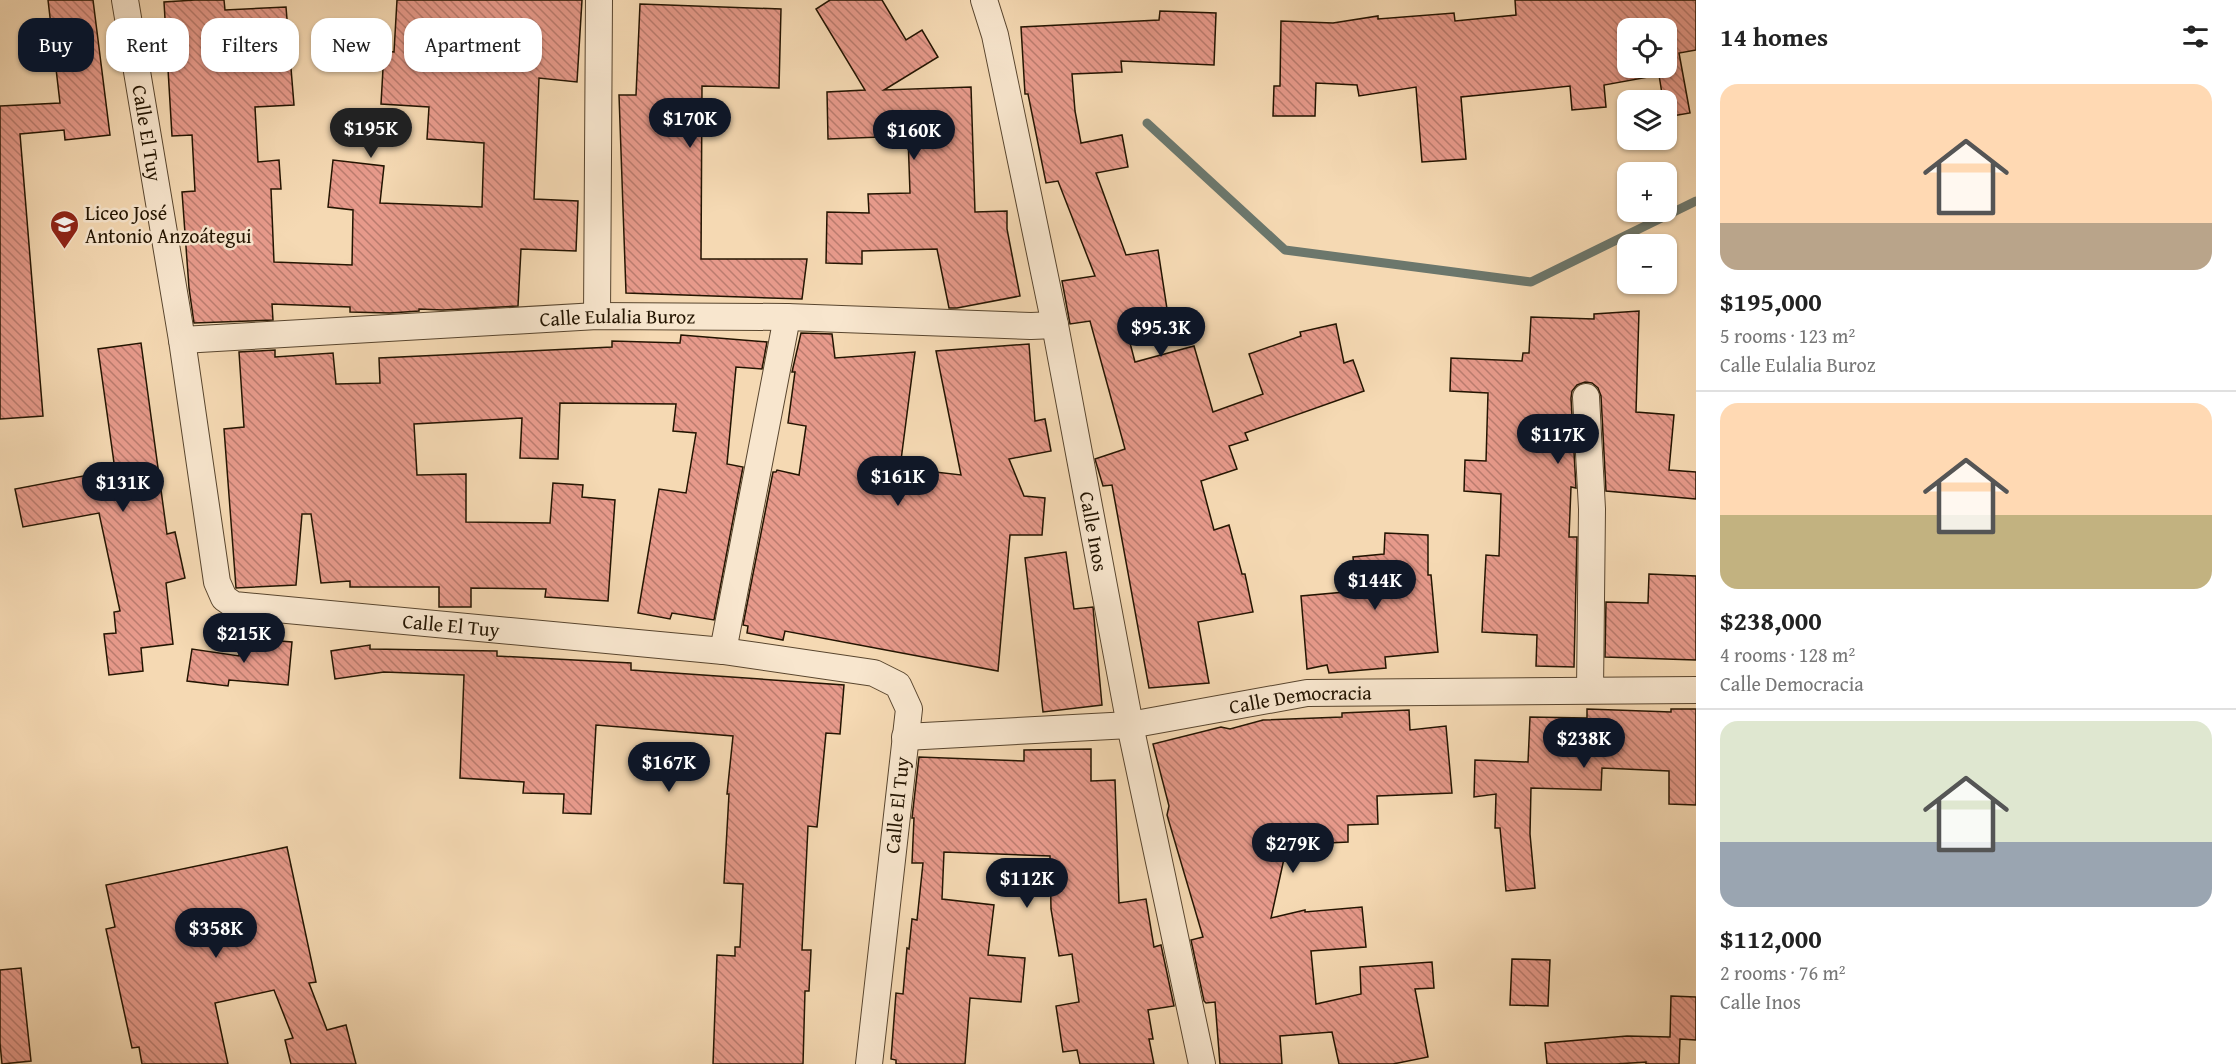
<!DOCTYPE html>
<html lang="en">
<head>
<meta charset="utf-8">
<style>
  :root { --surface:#fff; --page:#f6f6f6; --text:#222; --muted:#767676; --line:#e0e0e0; --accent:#111827 }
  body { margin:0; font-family:"Gentium Book Plus",serif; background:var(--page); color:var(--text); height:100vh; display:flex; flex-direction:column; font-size:22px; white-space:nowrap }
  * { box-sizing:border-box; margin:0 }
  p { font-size:20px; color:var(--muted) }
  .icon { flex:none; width:33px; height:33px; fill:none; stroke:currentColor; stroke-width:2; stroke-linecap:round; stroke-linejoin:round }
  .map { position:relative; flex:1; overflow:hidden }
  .details { display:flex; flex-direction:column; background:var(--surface); width:540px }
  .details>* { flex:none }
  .banner { position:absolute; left:18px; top:18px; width:570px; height:54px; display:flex; gap:12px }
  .controls { position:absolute; left:1617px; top:18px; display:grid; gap:12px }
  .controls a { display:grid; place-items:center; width:60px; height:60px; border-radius:12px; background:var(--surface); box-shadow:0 2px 4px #0004; font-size:30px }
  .price { position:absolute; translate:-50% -51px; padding:0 14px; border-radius:21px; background:var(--accent); color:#fff; font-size:20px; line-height:39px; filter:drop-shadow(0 2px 3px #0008) }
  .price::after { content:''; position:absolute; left:50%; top:36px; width:18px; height:14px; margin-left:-9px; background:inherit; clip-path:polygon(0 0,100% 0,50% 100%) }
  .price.on { background:#222; color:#fff }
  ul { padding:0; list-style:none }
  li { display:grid; align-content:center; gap:12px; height:318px; padding:0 24px }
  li+li { border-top:2px solid var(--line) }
  li span { display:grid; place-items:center; height:186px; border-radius:18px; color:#555 }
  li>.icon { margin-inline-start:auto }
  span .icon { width:108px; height:108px; fill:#fffc; stroke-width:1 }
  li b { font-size:26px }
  h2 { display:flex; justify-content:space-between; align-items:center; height:72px; padding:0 24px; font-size:26px }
  .tag { padding:0 21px; border-radius:18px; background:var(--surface); box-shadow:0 2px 4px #0004; font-size:21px; line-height:54px }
  .tag.on { background:var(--accent); color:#fff }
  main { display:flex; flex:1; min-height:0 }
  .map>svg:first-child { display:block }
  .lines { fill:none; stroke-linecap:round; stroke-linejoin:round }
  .stream { stroke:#6c776c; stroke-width:9 }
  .building { fill:url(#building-back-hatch); stroke:#231401; stroke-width:1.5; fill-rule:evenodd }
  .street-casing { stroke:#58452e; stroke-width:28 }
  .street { stroke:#f8e6ce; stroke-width:26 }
  .labels { text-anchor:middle; stroke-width:5; stroke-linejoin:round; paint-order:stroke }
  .street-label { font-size:20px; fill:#231401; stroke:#f8e6ce }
  .poi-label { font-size:20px; fill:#231401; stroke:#f8e6ce; text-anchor:start }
</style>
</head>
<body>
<main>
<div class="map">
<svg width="1696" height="1064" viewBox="0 0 1696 1064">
  <defs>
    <pattern id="building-back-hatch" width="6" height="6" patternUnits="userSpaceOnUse" patternTransform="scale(1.5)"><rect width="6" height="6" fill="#e79a8b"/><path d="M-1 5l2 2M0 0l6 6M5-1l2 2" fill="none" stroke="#bb7c6f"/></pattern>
  </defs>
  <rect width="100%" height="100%" fill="#f5d9b3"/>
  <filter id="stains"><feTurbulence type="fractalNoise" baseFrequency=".00333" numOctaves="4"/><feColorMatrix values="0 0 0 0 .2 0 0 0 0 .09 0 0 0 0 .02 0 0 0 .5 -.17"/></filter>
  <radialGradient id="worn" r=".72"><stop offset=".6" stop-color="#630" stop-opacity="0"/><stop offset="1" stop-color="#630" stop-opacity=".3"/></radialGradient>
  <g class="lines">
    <path class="stream" d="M1147,123l138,127 246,32 165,-81"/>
  </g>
  <g class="building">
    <path d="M48,0h45l17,135 -45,5 -1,-10 -44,4 23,282 -43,3v-313l60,-3z"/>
    <path d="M195,0h29l1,10 61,-3 8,98 -39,2 3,55 21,-2 2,29h-10l3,73 78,3 1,-55 -25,-3 5,-47 51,6 -4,37 102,4 2,-64 -57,-4 2,-32 -48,-3 3,-53 10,1 3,-52h185l-5,82 -38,-4 -5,121 44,2 -2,50 -55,-2 -3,57 -75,4 -24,-1v2l-29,2 -40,-1v-5l-78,-3 1,16 -79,3 -5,-35 -7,-96 13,-1 -3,-56 -20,1 -8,-134z"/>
    <path d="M830,0h52l24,40 16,-10 16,27 -54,33 87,-3 4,125 32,-1v18l13,67 -63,12h-8l-12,-59 -75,2v13l-36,-1 1,-51 42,1 -1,-19 42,-1 -2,-57 -80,3 -1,-47 38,-2 -49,-81z"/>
    <path d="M1515,0h181v50l-17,3 11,60 -24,4v-17h-3l-4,-25 -55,10 2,22 -34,3 -2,-24 -109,11 5,62 -44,3 -6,-75 -57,9 -2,-11 -41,-2 -1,33h-42l1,-30h6l1,-65 52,2 45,-7v3l76,-6 1,8 61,-6zM1628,28h38v40h-38z"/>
    <path d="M640,4l141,5 -2,79 -77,-2 -1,173h106l-5,40 -176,-6 -7,-198h17z"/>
    <path d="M1160,11l56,2 -2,52 -93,-4 1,11 -50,2 3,37 6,32 41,-8 6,32 -32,6 30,82 32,-5 9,59 -44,7 12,46 59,-16 19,66 50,-18 -14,-40 52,-18 -1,-4 36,-8 8,39 9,-3 11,31 -119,42 3,7 -19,6 8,23 -36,12 13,49 15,-5 13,49h3l8,38 -55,10 11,61 -60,5 -37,-203 -9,1 -8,-27 30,-10 -35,-128 -20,3 -8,-43 33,-5 -37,-95 -12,2 -18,-89h-3l-4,-67 138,-7z"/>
    <path d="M1639,311l-3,101 38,3 -5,55 27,2v27l-90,-8 -5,-95 -3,-8 -6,-5 -7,-1 -8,3 -5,6 -1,7 5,90 -5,-1 -2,50h8l-3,130 -38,-1 1,-31 -55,-3 4,-77 13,1 2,-62 -37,-3 1,-31 21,1 2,-68 -38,-2 1,-33 71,3 1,-8h6l2,-36 63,2v-5z"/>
    <path d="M801,333l31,1 3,24 80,-6 -15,116 61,7 -25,-124 93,-7 6,77 10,-2 6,32 -42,8 15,37 21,2 -3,37h-32l-12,136 -213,-40 -2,9 -36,-7 1,-7 -5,-1 30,-153h3l1,-2 22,5 7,-49 -18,-3 7,-51h-3z"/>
    <path d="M681,335l86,7 -5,27 -26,-2 -9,97 16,3 -29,153 -42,-7 -2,6 -32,-6 21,-124 27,4 10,-60 -23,-2 3,-27 -116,-1 -2,56 -38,-1 2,-40 -108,6 3,51 49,-1v48l84,1 3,-40 30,2 -1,12 33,3 -7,101 -63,-4 1,-8 -75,-1v19h-32v-20h-89v-6l-29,2 -10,-69h-9l-6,71 -60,3 -12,-159 20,-2 -5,-75 36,-2v7l58,-4 3,31 44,-1 -1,-25 233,-11v-6l68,2z"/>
    <path d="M141,343l26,191 8,-2 10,46 -19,5 7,61 -32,4 2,23 -34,4 -5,-41 12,-1 -2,-21 6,-1 -21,-98 -76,14 -8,-38 100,-19 -17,-121z"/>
    <path d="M1385,533l43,2v40h3l7,77 -53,5 1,11 -57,5 -2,-8 -20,4 -6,-73 55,-5 -3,-34 31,-3z"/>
    <path d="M1066,552l8,57 19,-2 9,98 -59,7 -18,-154z"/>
    <path d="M1649,574l47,2v84l-91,-3 1,-55 42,1z"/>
    <path d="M240,638l52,4 -4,43 -59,-5 -1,6 -41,-5 5,-32 47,7z"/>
    <path d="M370,645v4l127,2v5l134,7v7l213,15 -4,49 -14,-1 -9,94 -9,-1 -6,124h9l-2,41h-4l-2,73h-90l4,-109 18,1v-9h5l3,-63 -19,-1 5,-89h-2l6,-58 -137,-11 -5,89 -28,-1 1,-19 -41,-1 1,-11 -64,-4 4,-103 -80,-3 -49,7 -4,-28z"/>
    <path d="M1587,709l84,3v-3h25v96l-27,-1v-33l-67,-3 -1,22 -70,-2 -1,46 5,54 -29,3 -6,-63h-5l1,-34 -22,3 1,-37 53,2 2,-45 57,1z"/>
    <path d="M1409,710l1,20 36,-4 6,67 -75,3 1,28 -30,1v17l-61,3 -16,73 34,-8v2l57,-5 4,40 -55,4 5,53 45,-10 -1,-27 72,-5 2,26 -19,1 13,68 -35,7h-54l-7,-32 -52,4 2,28h-62l-5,-62 -9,1 -2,-2 -13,-61 12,-3 -36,-122 2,-9 -16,-62 68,-17 9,2 33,-9 79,-3v-4z"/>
    <path d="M1091,749v32l24,-1 4,123 27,-4 8,48 7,-2 13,61 -26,4 5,29h-4l5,25h-74l-3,-14 -14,2 -7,-46 23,-4 -7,-48 -13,2 -8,-47 -1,-53 -106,-4 -2,47 52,6 -6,50 37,3 -4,44 -51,-4 -5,66h-69v-4l-5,-1 5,-66 7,1 4,-46 2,1 3,-30 5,1 6,-57h-11l2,-45h-2l7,-61 105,4v-11z"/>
    <path d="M287,847l29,135 -7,1 18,47 19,-5 10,39h-65l-6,-24 8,-2 -19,-48 -59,13 13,61h-86l-3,-17 -7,1 -26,-119 9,-2 -9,-42z"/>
    <path d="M1512,959l38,1 -2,46 -38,-1z"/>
    <path d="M21,968l10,93 -29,3 -2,-21v-73z"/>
    <path d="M1671,996l25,1v43l-16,-1 -1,25h-33v-2l-30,2h-69l-2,-21 82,-7 43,1z"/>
  </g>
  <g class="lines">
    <defs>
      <g id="street">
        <path id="s1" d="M125,0l57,340 35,242 7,16 10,7 489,46 151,22 24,12 11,24 -40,355"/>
        <path id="s2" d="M984,0l11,35 60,290 75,400 72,339"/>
        <path d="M597,316l2,-316"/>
        <path id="s3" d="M182,340l415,-24 190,1 244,9 24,-1"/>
        <path d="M1586,397l6,112 -2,181"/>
        <path d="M723,651l64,-334"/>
        <path id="s4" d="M905,737l225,-12 177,-32 389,-3"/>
      </g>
    </defs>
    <use href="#street" class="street-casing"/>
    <use href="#street" class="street"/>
  </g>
  <defs>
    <symbol id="school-pin" viewBox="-11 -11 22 30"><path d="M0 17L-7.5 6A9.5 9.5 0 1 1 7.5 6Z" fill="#8f2418" stroke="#f8e6ce"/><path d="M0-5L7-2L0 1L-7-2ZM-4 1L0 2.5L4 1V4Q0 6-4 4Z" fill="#fff"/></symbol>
  </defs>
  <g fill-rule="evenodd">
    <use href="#school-pin" x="48" y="208" width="33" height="45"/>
  </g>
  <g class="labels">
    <g class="street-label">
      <text dy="7" stroke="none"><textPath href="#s1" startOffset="135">Calle El Tuy</textPath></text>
      <text dy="7" stroke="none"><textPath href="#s3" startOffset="436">Calle Eulalia Buroz</textPath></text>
      <text dy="7" stroke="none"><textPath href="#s2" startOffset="543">Calle Inos</textPath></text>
      <text dy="7" stroke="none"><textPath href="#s1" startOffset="837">Calle El Tuy</textPath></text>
      <text dy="7" stroke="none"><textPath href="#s4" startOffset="398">Calle Democracia</textPath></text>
      <text transform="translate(897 805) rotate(-84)" y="7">Calle El Tuy</text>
    </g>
    <g class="poi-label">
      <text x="85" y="220">Liceo José<tspan x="85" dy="23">Antonio Anzoátegui</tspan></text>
    </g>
  </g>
  <rect width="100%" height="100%" filter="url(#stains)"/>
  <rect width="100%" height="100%" fill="url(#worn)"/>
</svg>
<div class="controls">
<a><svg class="icon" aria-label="locate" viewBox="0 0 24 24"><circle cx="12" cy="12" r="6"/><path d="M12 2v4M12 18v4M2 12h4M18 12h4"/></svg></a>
<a><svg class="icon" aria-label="layers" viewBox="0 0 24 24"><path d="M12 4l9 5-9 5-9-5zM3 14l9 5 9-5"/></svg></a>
<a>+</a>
<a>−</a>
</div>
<b class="price" style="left:690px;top:149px">$170K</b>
<b class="price on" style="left:371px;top:159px">$195K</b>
<b class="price" style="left:914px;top:161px">$160K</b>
<b class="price" style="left:1161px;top:358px">$95.3K</b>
<b class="price" style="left:1558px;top:465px">$117K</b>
<b class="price" style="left:898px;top:507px">$161K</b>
<b class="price" style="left:123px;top:513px">$131K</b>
<b class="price" style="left:1375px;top:611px">$144K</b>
<b class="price" style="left:244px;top:664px">$215K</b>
<b class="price" style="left:1584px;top:769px">$238K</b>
<b class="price" style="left:669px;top:793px">$167K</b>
<b class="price" style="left:1293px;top:874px">$279K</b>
<b class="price" style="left:1027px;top:909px">$112K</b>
<b class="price" style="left:216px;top:959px">$358K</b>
<div class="banner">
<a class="tag on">Buy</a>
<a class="tag">Rent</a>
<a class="tag">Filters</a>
<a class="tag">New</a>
<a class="tag">Apartment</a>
</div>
</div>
<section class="details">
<h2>14 homes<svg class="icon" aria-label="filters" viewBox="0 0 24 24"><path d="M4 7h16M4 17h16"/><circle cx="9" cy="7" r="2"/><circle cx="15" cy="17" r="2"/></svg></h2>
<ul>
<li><span style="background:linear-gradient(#ffd9b3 75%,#b9a48a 0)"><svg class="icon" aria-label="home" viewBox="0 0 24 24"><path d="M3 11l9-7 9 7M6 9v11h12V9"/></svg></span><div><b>$195,000</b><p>5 rooms · 123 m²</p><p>Calle Eulalia Buroz</p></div></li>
<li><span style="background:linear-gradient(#ffd9b3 60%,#c2b280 0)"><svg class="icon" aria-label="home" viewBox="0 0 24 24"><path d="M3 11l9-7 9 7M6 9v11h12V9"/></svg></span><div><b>$238,000</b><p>4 rooms · 128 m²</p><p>Calle Democracia</p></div></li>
<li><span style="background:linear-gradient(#dfe7d0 65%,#9aa5b1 0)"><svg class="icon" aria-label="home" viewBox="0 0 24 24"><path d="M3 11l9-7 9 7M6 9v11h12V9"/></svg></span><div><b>$112,000</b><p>2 rooms · 76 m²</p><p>Calle Inos</p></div></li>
</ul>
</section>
</main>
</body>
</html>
